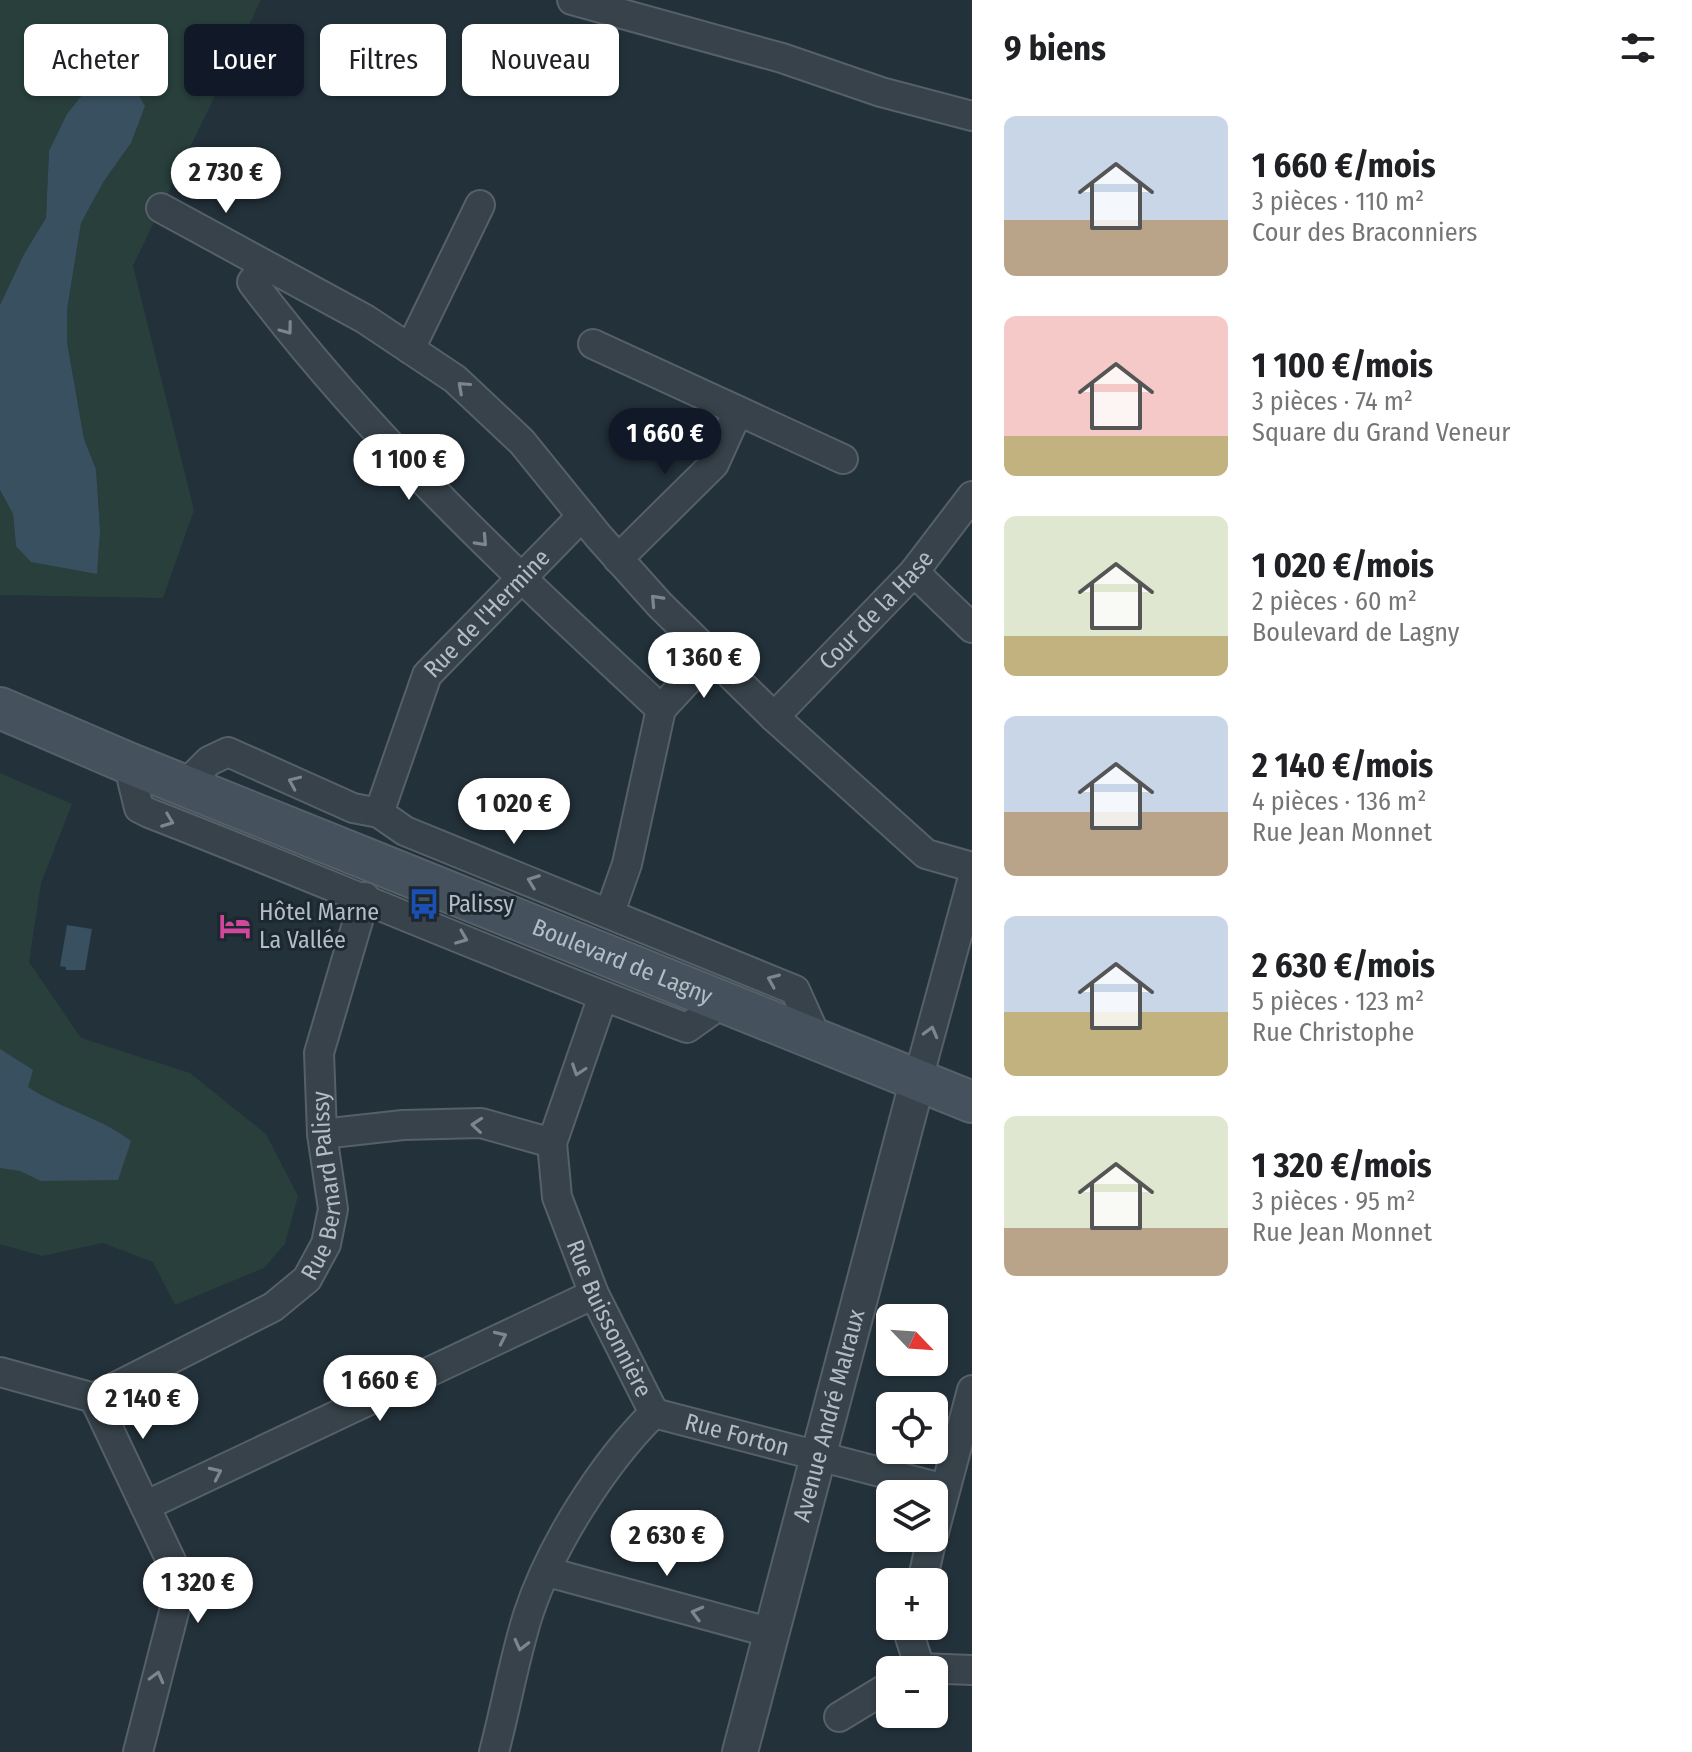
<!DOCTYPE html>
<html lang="fr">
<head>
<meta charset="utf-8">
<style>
  :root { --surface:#fff; --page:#f2f2f2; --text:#202124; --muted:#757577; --accent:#111827 }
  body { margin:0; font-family:"Fira Sans Condensed",sans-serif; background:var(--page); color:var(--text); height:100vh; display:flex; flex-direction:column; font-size:30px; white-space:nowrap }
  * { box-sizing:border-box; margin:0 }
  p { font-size:26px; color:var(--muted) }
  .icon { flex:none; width:44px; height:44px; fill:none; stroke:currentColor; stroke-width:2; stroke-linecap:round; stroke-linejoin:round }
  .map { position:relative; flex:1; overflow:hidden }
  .side { display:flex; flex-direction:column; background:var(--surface); width:720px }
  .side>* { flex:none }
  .banner { position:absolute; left:24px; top:24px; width:760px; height:72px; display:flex; gap:16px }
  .needle { width:52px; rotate:115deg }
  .tools { position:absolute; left:876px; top:1304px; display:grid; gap:16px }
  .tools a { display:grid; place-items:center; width:72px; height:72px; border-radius:12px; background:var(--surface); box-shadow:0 2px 6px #0004; font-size:40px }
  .price { position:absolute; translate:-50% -68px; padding:0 18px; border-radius:28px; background:#fff; color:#222; font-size:26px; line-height:52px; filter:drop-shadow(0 2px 4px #0008) }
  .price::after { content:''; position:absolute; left:50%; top:48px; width:24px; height:18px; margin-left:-12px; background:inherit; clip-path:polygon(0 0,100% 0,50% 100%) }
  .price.current { background:var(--accent); color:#fff }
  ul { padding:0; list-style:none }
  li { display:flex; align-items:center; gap:24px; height:200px; padding:0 32px }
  li span { display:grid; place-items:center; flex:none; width:224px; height:160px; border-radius:12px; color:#555 }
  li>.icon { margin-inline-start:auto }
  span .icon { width:96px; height:96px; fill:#fffc; stroke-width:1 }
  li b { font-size:34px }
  h2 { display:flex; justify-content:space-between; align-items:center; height:96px; padding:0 32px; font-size:34px }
  .chip { padding:0 28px; border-radius:12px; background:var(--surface); box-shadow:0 2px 6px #0004; font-size:28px; line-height:72px }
  .chip.current { background:var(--accent); color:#fff }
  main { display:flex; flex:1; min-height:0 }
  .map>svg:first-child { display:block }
  .green { fill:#283f3c }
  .water { fill:#385060 }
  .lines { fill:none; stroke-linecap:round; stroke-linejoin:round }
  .minor-casing { stroke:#556068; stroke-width:32 }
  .tertiary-casing { stroke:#556068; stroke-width:38 }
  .secondary-casing { stroke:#556068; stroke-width:44 }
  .minor { stroke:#37424a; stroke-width:28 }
  .tertiary { stroke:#37424a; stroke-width:34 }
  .secondary { stroke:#45525d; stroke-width:40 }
  .oneway { stroke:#7b868e }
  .labels { text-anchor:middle; stroke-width:6; stroke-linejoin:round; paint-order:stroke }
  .street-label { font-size:24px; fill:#b2bdc6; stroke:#1c272f }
  .poi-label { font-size:24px; fill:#b2bdc6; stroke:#1c272f; text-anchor:start }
</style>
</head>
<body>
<main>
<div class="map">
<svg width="972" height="1752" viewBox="0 0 972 1752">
  <rect width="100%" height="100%" fill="#23313a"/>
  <g class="green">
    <path d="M0,0h261l-128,266 61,244 -31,88 -163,-3v-105l13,24 3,32 84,-16 -4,-61 -12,-30 -17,-97v-32l14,-87 23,-42 27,-38 -82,8 -3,67 -22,36 -24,51z"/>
    <path d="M0,773l72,31 -31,79 -12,79 52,76 109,35 76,61 32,62 -13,48 -21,24 -89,37 -22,-43 -50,-19 -61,13 -42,-12z"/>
  </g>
  <g class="water">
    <path d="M87,89h48l10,17 -14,37 -27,38 -23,42 -14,87v32l17,97 12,30 4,61 -3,44 -66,-12 -15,-16 -3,-32 -13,-24v-185l24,-51 22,-36 3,-67 18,-37z"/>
    <path d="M67,925l25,4 -7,41h-19v-3l-6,-1z"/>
    <path d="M0,1049l33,21 -5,17c33,22 72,30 103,54l-13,39 -77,1 -21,-10 -20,-3z"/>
  </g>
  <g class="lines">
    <defs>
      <g id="minor">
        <path d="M572,0l210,58 99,34 91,24"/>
        <path d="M161,208l204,111 90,60 67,63 77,95 61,68 114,112 152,137 46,13"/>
        <path d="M264,267l-12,15c119,158 265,293 409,427"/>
        <path d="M593,344l250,115"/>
        <path d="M410,349l70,-144"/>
        <path d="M618,559l96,-95 24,-53"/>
        <path d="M914,572l58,56"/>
        <path id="s1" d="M774,717l140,-145 58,-76"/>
        <path d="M128,763l11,45 10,5c180,70 357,147 538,215l38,-27"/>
        <path d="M185,785l24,-24 19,-9 125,56 26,5 26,18 390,159 22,49"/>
        <path id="s2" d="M379,813l48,-138 155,-159"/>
        <path d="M610,912l17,-48 34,-155 49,-53"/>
        <path id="s3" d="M603,996l-51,147 5,54 37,97 60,119"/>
        <path d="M918,1079l54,-198"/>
        <path d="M322,1134l81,-9 78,-2 71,20"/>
        <path id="s4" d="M0,1372l94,26 179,-91 34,-28 19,-35 7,-35 -11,-75 -3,-81 46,-156"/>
        <path d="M94,1398l79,167 3,39 -38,148"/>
        <path id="s5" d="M654,1413l291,76"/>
        <path d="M145,1506l449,-212"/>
        <path d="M934,1532l38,-142"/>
        <path d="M548,1572l224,61"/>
        <path d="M922,1582l10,-44"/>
        <path d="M911,1626l-2,8 11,34 52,2"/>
        <path d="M839,1717l51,-31"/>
        <path d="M494,1752c12,-45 20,-93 34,-137 22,-68 75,-152 126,-202"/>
      </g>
      <g id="tertiary">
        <path id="s6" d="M740,1752l178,-673"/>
      </g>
      <g id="secondary">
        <path id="s7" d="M0,708l128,55 844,339"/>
      </g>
    </defs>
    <use href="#minor" class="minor-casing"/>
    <use href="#tertiary" class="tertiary-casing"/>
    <use href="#secondary" class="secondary-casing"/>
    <use href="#minor" class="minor"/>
    <use href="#tertiary" class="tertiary"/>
    <use href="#secondary" class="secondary"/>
  </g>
  <defs><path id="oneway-chevron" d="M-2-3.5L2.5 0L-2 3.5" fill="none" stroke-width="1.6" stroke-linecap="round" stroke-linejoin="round" transform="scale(2)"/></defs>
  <g class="oneway">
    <use href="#oneway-chevron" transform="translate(287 329) rotate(53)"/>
    <use href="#oneway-chevron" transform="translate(463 387) rotate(-138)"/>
    <use href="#oneway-chevron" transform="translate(482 541) rotate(47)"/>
    <use href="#oneway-chevron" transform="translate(656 600) rotate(-133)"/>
    <use href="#oneway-chevron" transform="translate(294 782) rotate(-156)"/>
    <use href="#oneway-chevron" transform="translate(168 821) rotate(21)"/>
    <use href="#oneway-chevron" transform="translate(533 881) rotate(-159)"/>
    <use href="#oneway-chevron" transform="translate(462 938) rotate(22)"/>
    <use href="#oneway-chevron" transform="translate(773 980) rotate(-157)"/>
    <use href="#oneway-chevron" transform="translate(931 1032) rotate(-75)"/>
    <use href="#oneway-chevron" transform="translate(578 1070) rotate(109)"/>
    <use href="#oneway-chevron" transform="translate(477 1125) rotate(-175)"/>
    <use href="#oneway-chevron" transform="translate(501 1337) rotate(-25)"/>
    <use href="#oneway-chevron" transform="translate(216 1473) rotate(-25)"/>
    <use href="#oneway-chevron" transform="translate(697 1613) rotate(-165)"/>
    <use href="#oneway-chevron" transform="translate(521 1645) rotate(104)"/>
    <use href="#oneway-chevron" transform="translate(157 1677) rotate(-75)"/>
  </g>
  <defs>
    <symbol id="bus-bare" viewBox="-9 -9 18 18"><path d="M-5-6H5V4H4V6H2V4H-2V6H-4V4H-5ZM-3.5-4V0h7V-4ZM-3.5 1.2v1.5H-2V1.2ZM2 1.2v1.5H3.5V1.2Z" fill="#1a4fb4" stroke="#1c272f" stroke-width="2.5" paint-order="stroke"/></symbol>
    <symbol id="hotel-bare" viewBox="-9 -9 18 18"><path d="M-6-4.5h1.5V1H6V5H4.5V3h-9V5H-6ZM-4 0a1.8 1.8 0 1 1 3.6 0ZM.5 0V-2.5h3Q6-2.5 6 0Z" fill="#d1479c" stroke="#1c272f" stroke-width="2.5" paint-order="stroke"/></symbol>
  </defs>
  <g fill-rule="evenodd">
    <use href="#bus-bare" x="402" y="882" width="44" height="44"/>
    <use href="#hotel-bare" x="213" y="904" width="44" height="44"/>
  </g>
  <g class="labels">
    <g class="street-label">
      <text dy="8" stroke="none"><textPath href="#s1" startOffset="148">Cour de la Hase</textPath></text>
      <text dy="8" stroke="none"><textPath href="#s2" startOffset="232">Rue de l'Hermine</textPath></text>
      <text dy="8" stroke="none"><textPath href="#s7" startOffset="672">Boulevard de Lagny</textPath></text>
      <text dy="8" stroke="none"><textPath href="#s4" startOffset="440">Rue Bernard Palissy</textPath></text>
      <text dy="8" stroke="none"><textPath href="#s3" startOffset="342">Rue Buissonnière</textPath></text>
      <text dy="8" stroke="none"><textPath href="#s6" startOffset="348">Avenue André Malraux</textPath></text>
      <text dy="8" stroke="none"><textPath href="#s5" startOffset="86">Rue Forton</textPath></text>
    </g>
    <g class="poi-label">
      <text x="448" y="912">Palissy</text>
      <text x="259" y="920">Hôtel Marne<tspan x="259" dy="28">La Vallée</tspan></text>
    </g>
  </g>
</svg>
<div class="tools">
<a><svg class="needle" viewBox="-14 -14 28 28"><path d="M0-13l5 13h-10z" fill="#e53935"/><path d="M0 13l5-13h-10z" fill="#757577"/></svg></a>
<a><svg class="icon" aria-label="locate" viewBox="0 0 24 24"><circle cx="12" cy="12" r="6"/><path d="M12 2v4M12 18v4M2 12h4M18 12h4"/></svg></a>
<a><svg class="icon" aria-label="layers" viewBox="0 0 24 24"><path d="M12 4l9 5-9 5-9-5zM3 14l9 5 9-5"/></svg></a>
<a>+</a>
<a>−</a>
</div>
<b class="price" style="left:226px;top:215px">2 730 €</b>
<b class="price current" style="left:665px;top:476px">1 660 €</b>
<b class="price" style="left:409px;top:502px">1 100 €</b>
<b class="price" style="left:704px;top:700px">1 360 €</b>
<b class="price" style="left:514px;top:846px">1 020 €</b>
<b class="price" style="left:380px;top:1423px">1 660 €</b>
<b class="price" style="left:143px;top:1441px">2 140 €</b>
<b class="price" style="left:667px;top:1578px">2 630 €</b>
<b class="price" style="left:198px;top:1625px">1 320 €</b>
<div class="banner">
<a class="chip">Acheter</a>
<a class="chip current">Louer</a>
<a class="chip">Filtres</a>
<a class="chip">Nouveau</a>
</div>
</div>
<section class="side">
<h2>9 biens<svg class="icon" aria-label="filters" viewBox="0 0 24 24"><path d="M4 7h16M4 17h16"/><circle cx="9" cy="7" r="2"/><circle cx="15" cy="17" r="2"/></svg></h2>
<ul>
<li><span style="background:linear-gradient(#c9d6e8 65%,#b9a48a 0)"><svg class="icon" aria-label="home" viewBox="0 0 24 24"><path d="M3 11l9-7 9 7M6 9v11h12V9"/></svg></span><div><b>1 660 €/mois</b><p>3 pièces · 110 m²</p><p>Cour des Braconniers</p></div></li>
<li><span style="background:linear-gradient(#f6c9c9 75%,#c2b280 0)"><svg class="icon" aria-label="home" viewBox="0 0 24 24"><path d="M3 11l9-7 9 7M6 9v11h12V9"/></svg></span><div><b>1 100 €/mois</b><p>3 pièces · 74 m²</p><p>Square du Grand Veneur</p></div></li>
<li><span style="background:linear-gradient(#dfe7d0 75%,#c2b280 0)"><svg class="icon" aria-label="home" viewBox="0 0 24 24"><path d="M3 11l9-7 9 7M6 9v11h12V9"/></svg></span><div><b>1 020 €/mois</b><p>2 pièces · 60 m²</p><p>Boulevard de Lagny</p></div></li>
<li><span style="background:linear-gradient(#c9d6e8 60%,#b9a48a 0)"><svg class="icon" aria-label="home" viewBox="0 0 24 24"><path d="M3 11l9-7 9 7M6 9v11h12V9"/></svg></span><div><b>2 140 €/mois</b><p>4 pièces · 136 m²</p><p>Rue Jean Monnet</p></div></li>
<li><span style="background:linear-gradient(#c9d6e8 60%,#c2b280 0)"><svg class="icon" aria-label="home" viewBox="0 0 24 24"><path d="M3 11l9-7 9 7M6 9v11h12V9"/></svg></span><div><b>2 630 €/mois</b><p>5 pièces · 123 m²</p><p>Rue Christophe</p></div></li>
<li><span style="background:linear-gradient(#dfe7d0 70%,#b9a48a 0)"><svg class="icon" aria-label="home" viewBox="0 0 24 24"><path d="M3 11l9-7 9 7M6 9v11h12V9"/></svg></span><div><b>1 320 €/mois</b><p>3 pièces · 95 m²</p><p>Rue Jean Monnet</p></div></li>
</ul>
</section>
</main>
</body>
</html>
